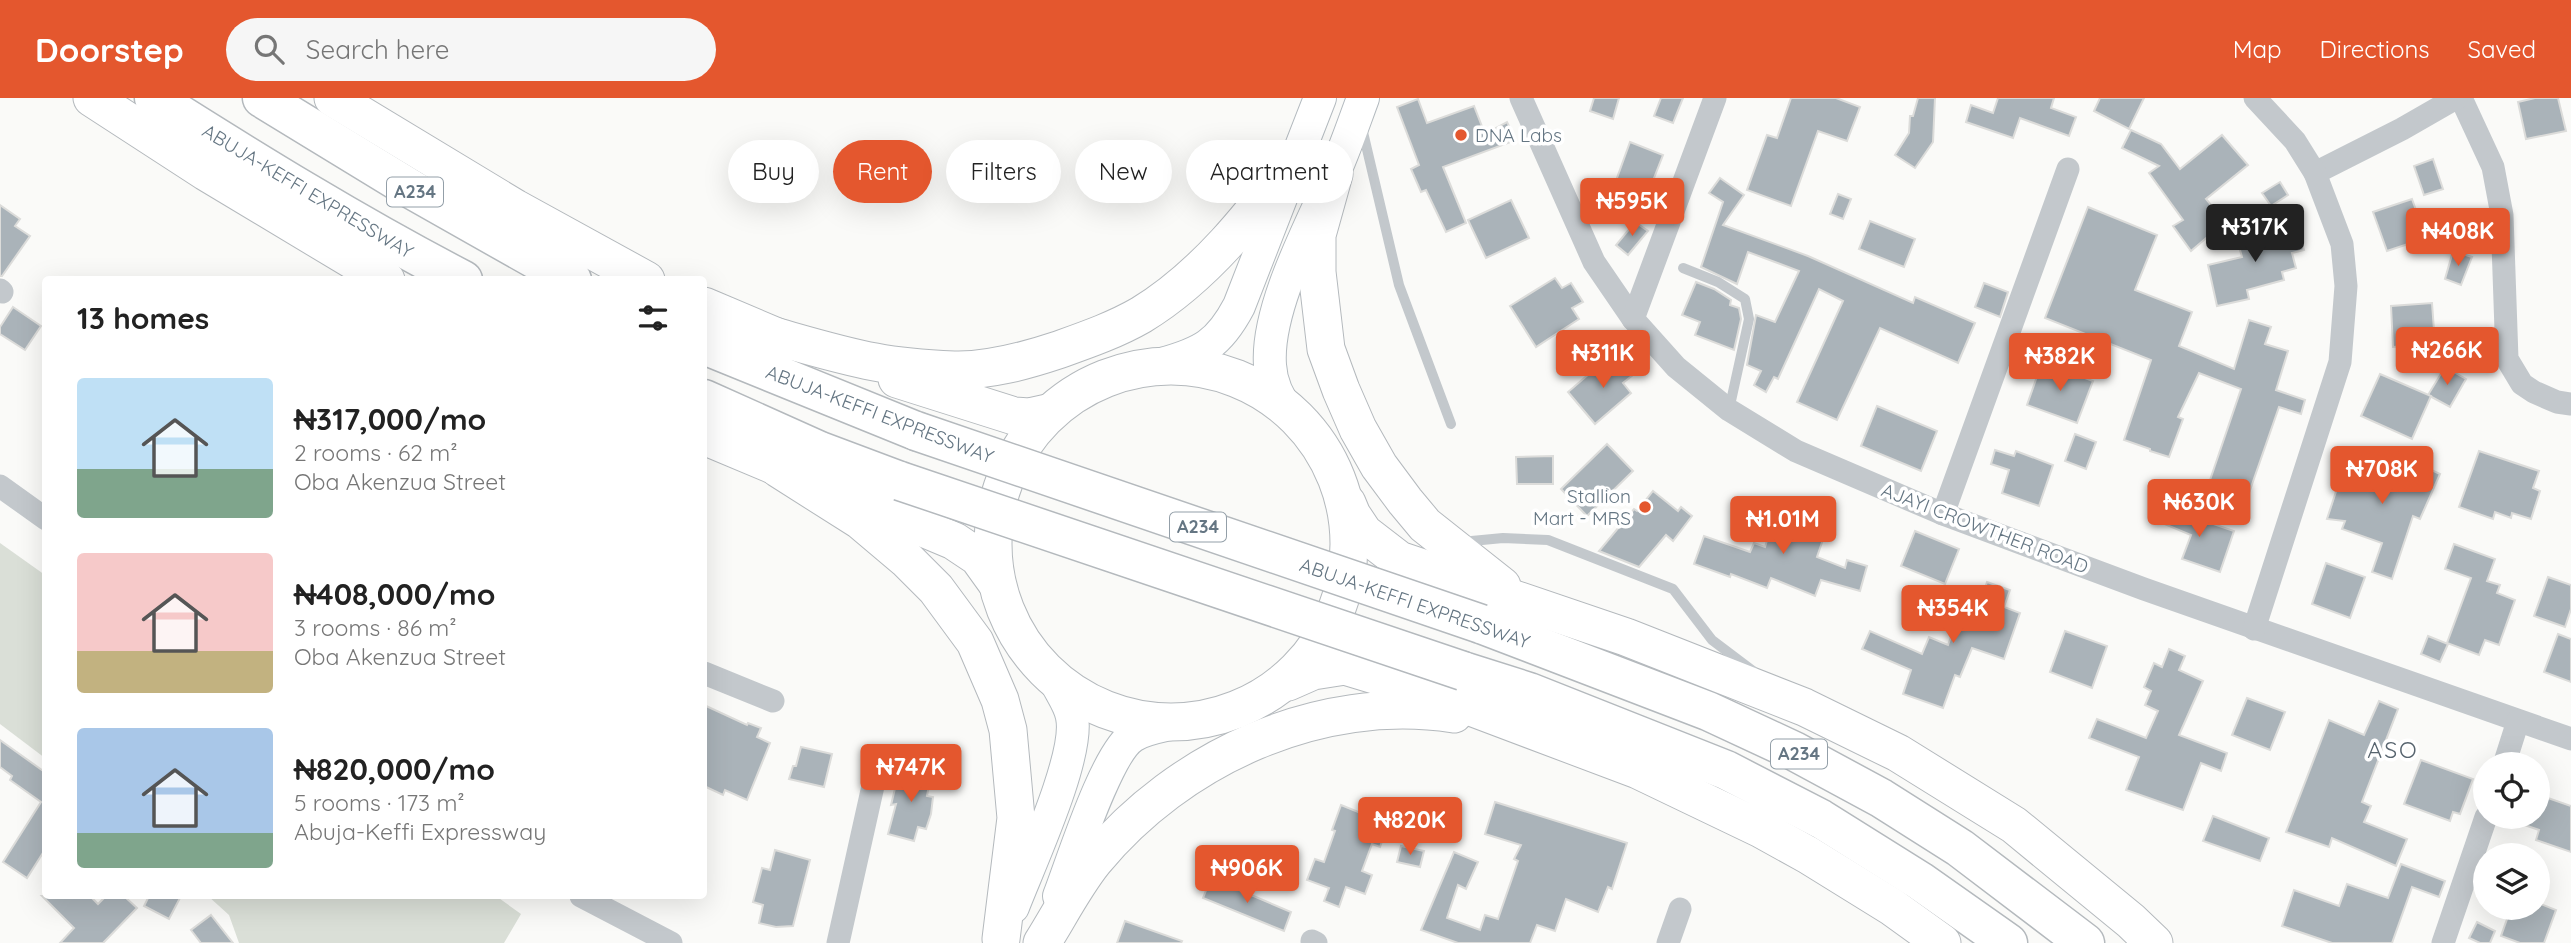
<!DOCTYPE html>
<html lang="en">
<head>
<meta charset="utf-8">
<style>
  :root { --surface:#fff; --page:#f6f6f6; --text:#222; --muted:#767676; --accent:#e4572e }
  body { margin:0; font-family:Quicksand,sans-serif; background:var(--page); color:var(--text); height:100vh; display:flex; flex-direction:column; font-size:26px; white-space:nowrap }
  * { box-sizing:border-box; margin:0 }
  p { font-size:23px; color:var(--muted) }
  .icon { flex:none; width:38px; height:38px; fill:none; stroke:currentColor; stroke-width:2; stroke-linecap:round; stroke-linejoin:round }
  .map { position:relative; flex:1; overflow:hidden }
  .sheet { position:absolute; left:42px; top:178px; width:665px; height:623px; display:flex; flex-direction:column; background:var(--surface); border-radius:7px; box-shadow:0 7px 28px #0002 }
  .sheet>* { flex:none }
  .banner { position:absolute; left:728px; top:42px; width:665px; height:63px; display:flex; gap:14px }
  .tools { position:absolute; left:2473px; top:654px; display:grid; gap:14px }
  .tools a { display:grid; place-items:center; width:77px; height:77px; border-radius:50%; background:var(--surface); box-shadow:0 7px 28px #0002; font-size:35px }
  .price { position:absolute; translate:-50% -60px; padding:0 16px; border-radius:7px; background:var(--accent); color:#fff; font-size:23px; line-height:46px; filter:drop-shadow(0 2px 4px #0008) }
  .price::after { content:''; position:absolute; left:50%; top:42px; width:21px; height:16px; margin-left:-10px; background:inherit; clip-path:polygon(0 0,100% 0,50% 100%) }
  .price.current { background:#222; color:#fff }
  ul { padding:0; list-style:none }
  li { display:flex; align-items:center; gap:21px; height:175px; padding:0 35px }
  li span { display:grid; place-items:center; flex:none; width:196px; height:140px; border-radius:7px; color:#555 }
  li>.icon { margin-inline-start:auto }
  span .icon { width:84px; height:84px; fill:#fffc; stroke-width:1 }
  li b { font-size:30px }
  h2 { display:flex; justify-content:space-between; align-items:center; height:84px; padding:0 35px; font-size:30px }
  .tag { padding:0 24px; border-radius:32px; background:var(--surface); box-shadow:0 7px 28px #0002; font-size:24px; line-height:63px }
  .tag.current { background:var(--accent); color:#fff }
  header { display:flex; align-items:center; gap:42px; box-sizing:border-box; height:98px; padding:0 35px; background:var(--accent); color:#fff }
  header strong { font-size:33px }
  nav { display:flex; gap:38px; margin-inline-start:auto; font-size:24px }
  .search { width:490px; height:63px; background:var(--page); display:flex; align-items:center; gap:18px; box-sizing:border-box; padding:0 24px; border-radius:38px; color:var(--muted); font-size:26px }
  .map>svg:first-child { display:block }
  .green { fill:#dadfd7 }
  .building { fill:#aab3b9; stroke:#dcdcda; stroke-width:2 }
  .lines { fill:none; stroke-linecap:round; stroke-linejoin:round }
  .secondary-casing { stroke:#b3babf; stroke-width:34 }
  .trunk-casing { stroke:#b4b9bd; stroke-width:39 }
  .motorway-casing { stroke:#b4b9bd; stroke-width:41 }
  .service { stroke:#c3c8cc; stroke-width:10 }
  .minor { stroke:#c3c8cc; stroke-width:23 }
  .secondary { stroke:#fff; stroke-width:32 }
  .trunk { stroke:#fff; stroke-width:37 }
  .motorway { stroke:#fff; stroke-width:38 }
  .motorway-bridge-casing { stroke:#b4b9bd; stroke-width:41; stroke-linecap:butt }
  .motorway-bridge { stroke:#fff; stroke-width:38 }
  .poi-dot { fill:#e4572e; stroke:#fff; stroke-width:2.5 }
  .labels { text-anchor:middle; stroke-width:7; stroke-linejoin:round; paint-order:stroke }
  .shield { fill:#fff; stroke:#939fa8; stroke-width:2 }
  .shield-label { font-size:18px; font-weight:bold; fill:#657683 }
  .poi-label { font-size:19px; fill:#657683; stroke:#fff; text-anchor:start }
  .street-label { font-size:19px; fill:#657683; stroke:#fff }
  .quarter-label { font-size:23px; letter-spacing:2px; fill:#57646e; stroke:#fff }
</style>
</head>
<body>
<header>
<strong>Doorstep</strong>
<div class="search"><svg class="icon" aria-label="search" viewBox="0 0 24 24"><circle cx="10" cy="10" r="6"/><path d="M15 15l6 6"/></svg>Search here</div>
<nav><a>Map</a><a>Directions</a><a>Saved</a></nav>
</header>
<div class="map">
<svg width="2571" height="845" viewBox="0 0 2571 845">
  <rect width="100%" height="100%" fill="#fafaf8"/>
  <g class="green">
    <path d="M0,445l45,32v183l-45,-34z"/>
    <path d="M208,798h288l25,18 -17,29h-265l-10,-28z"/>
  </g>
  <g class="building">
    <path d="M1594,0h25l-6,21 -23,-8z"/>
    <path d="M1661,0h22l-10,25 -19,-7z"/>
    <path d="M1791,0h45l24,9 -13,34 -29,-10 -27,75 -44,-16 20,-55 10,3z"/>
    <path d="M1918,0h17l-2,44 -18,26 -20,-13 14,-22 1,-17h3z"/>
    <path d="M1998,0h56l-3,10 25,9 -7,19 -49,-18 -7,20 -47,-16 5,-17 22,8z"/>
    <path d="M2100,0h44l-15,31 -35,-18z"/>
    <path d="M2535,0h23l8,33 -40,8 -8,-37z"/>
    <path d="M1418,1l9,24 47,-17 11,28 22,-12 9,18 -73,27 23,56 -20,9 -20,-42 -5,2 -10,-23 8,-4 -22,-58z"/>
    <path d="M2131,32l30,14 19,25 42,-34 26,30 -42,34 19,23 -34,29 -18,-25 10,-6 -34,-47 10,-7 -37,-18z"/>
    <path d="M1630,44l33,13 -18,46 -32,-12z"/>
    <path d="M2433,61l10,30 -19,6 -10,-29z"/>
    <path d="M1720,80l24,17 -21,30 85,31 105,47 2,-6 60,26 -17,40 -78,-35 -43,92 -40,-18 46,-101 -24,-12 -41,90 -4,-2 -8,15 -12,-7 7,-14 -14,-6 9,-50 19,7 24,-51 -51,-19 -11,32 -36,-17 22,-65 -14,-9z"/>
    <path d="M2280,84l8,13 -17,11 -9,-13z"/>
    <path d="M1838,96l13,5 -8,20 -13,-5z"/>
    <path d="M2412,101l14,39 -39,13 -14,-39z"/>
    <path d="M1511,102l18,38 -43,20 -18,-38z"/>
    <path d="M0,107l20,14 -5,7 15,10 -28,40h-2z"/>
    <path d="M2088,109l69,28 -22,55 57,22 -13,34 55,23 15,-49 22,7 -6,17 23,7 -12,39 29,10 -4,14 -22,-7 -30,86 -39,-13 31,-91 -42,-16 -21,44 5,2 -14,38 -19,-6v-2l-26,-9 27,-80 -106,-42z"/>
    <path d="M1870,123l45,18 -11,28 -45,-18z"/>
    <path d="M1635,124l13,9 -20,24 -12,-10z"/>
    <path d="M2284,126l3,11 12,-3 5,18 -12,3 4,15 -14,4 2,8 -37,10 2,9 -32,7 -9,-41 34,-8 -6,-21z"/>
    <path d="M2453,153l19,6 -11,28 -16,-6z"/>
    <path d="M1555,180l7,10 9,-5 12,19 -11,6 7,11 -43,28 -26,-41z"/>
    <path d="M1696,184l18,7 17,11 -1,5 9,3 2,11 -7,31 -39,-15 5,-13 -18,-7z"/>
    <path d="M1984,185l24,9 -8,25 -25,-10z"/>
    <path d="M2432,205l3,41 -42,3 -2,-41z"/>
    <path d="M13,209l28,19 -16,24 -25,-16v-7z"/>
    <path d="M1628,262l10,11 -15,12 8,10 -36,31 -27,-32 36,-31 10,12z"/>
    <path d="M2042,264l51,19 -16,42 -50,-18z"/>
    <path d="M2445,269l21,12 -16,28 -22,-12z"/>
    <path d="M2380,276l51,22 -19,43 -51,-23z"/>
    <path d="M1877,308l60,25 -16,40 -60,-25z"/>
    <path d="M2075,336l21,8 -10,27 -21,-8z"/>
    <path d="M1607,346l26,27 -46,45 -26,-27z"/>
    <path d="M1995,352l19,6 2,-5 37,14 -14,41 -37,-13 7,-23 -18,-6z"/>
    <path d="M2479,353l60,20 -6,17 7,3 -9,28 -19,-6 -1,5 -16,-6 -2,7 -34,-12z"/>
    <path d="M1553,358v28h-36l-1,-27z"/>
    <path d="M2362,358l53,17 4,-9 21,10 -20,45 -7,-3 -21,63 -20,-7 10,-29 -40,-14 3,-8 -18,-2 18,-55 13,5z"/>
    <path d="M1653,393l25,20 3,-4 11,9 -19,25 -7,-6 -27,32 -40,-16 35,-42 3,2z"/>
    <path d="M1778,407l51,17 -12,35 28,11 2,-8 20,6 -7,25 -39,-11 -6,16 -44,-18 -4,10 -36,-14 -1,3 -36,-13 10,-28 46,16 4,-9 11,4z"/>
    <path d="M2155,408l40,16 1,-4 38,13 -14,41 -38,-13 9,-24 -41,-17z"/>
    <path d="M1915,433l44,18 -14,35 -44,-18z"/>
    <path d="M2454,446l41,15 -8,22 13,4 -3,8 18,7 -16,45 -14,-5 -6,15 -32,-12 24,-65 -26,-9z"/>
    <path d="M2326,465l39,14 -15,41 -38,-14z"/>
    <path d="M2548,479l23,8v24l-6,18 -31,-11z"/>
    <path d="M1987,484l23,8 -6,17 16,6 -16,46 -32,-11 -12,29 -5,-2 -12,33 -40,-14 8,-24 -49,-21 8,-18 52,23 7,-17 19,8 20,-56 15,5z"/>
    <path d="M2065,533l42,15 -15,42 -42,-16z"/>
    <path d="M2558,536l13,5v43l-27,-10z"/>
    <path d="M2428,538l20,8 -8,18 -19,-8z"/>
    <path d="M2169,551l16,7 -6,14 24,11 -24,54 48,18 -6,18 -20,-8 -18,47 -57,-20 13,-33 -50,-19 8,-19 49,19 12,-27 -13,-6 6,-14 -7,-4 10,-24 8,4z"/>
    <path d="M2247,600l38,14 -15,38 -38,-15z"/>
    <path d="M2379,603l19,8 -36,93 9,4 -7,16 43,17 -11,27 -64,-28 -3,9 -43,-15 43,-112 35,15z"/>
    <path d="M704,607l43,20 1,-2 13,5 -4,9 13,6 -23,57 -22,-10 -2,5 -19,-9z"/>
    <path d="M0,642l46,33v75l-19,30 -24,-16 38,-60 -31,-22 2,-4 -12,-9z"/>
    <path d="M801,649l31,7 -8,33 -35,-8 4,-13h3z"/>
    <path d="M2421,662l52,19 -13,35 -7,-2 -3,9 -46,-17z"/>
    <path d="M900,670l31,7 -4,21 6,1 -2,17 -5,15 -8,-2 -4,14 -26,-7 8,-30 -5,1z"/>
    <path d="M2548,700l23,8v46l-35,-12 3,-10 -29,-10v-3h28v-11l6,3z"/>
    <path d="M1495,704l132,41 -15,46 -4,-2 -10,25 -32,-13 -11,32 -18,-6 -7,18h-72l-37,-13 33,-78 24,10 -12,27 -8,-4 -11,33 33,12 5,-15 13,4 20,-58 -4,-2 7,-14 -36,-11z"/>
    <path d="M1341,707l47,19 -8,23 -8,-3 -10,27 10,4 -7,19 -19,-7 -7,20 -15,-6 5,-13 -22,-8 8,-21 9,3 11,-31 -3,-1z"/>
    <path d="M2213,718l56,22 -9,23 -57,-20z"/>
    <path d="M1401,748l23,5 -4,16 -23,-5z"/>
    <path d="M775,752l35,10 -17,66 -17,1 -17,-4 4,-18 -10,-3 9,-34 8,2z"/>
    <path d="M2401,766l44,17 -6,16 -27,-10 -20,56h-60l-50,-17 12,-36 45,16 8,-22 41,14z"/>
    <path d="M1211,780l80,34 -7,19 -81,-33z"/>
    <path d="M42,798h48l8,8 8,-8h18l13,12 -34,35h-43l14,-15z"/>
    <path d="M149,798h32l-12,23 -25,-13z"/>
    <path d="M2538,805l18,7 -12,33h-24l-19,-7 10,-28h27z"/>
    <path d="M211,817l22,28h-32l-10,-13z"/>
    <path d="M1125,823l57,20 -1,2h-64z"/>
    <path d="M2477,824l18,9 -5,12h-10l-11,-5z"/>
  </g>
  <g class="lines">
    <defs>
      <g id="secondary">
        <path d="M1162,266c40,-11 57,-20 77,-58l81,-208"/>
        <path d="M1290,316c-11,-14 -19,-31 -20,-49 -4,-55 39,-136 62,-187 12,-26 21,-53 31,-80"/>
        <path d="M1059,798c13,-33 47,-143 74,-160 13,-8 31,-10 46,-14"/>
        <path d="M1013,809c16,-42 67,-151 59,-190 -2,-13 -13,-27 -18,-39"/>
      </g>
      <g id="trunk">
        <path d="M92,0l114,74 180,108"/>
        <path d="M333,0l182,110 131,72"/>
        <path d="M1334,76l-17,61v37l9,77 15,41 17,39 21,37 26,35 20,24 77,61"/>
        <path d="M704,208l85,36"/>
        <path d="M767,236c36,10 71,21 108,28 25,5 53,7 79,8 35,1 71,-9 104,-20 28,-10 57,-20 83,-35 64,-39 111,-100 155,-158"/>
        <circle cx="1171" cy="446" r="178"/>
        <path d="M897,281l117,37 15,1 18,-4"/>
        <path d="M704,338l250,105 24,16 18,25"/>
        <path d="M779,371l82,52 45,38 30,30 39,53 25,58 8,30 8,88 -15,121"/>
        <path d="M1347,405l5,12 12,18 35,27 227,77 178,70 94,46 116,72 117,96 23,22"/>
        <path d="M1288,584l25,-11 32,-5 86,26 207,78 123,59 47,26 84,52 50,36"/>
        <path d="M1042,845c17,-27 32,-57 52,-82 85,-103 225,-168 360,-147"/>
      </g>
      <g id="motorway">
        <path d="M154,0c101,64 203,127 309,182"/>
        <path d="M262,0l149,91 161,91"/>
        <path d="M704,247l212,86"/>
        <path d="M704,301l116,52 80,30"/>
        <path d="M1481,526l227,87 86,40 87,47 79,50 125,95"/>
        <path d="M1463,573l66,21 197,78 95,49 99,62 88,62"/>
      </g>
    </defs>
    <use href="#secondary" class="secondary-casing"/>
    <use href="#trunk" class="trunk-casing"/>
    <use href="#motorway" class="motorway-casing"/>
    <g class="service">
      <path d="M1362,30l37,157 52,139"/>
      <path d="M1683,170l35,14 27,17 4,20 -20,91"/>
      <path d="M1461,444l42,-4 45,2 125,49 39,51 41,31"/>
    </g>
    <g class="minor">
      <path d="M1521,0l73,164 39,57 43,48 53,43 67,41 147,63 201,75 427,150"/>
      <path d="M2461,0l32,69 9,48 5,144 15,25 12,8 23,10 14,2"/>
      <path d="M2315,75l87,-44 54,-31"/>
      <path d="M0,192l2,2"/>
      <path d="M1633,221l82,-221"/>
      <path d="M0,388l46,33"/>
      <path d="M1943,416l125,-345"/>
      <path d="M2254,531l86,-267 6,-76 -4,-42 -27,-71 -20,-32 -40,-43"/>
      <path d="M704,575l69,28"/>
      <path d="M2504,667l14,-44"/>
      <path d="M581,798l90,47"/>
      <path d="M1312,843l4,2"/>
      <path d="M838,845l37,-166"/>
      <path d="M1668,845l12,-34"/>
      <path d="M2443,845l43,-126"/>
    </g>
    <use href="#secondary" class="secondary"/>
    <use href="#trunk" class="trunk"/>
    <use href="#motorway" class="motorway"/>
    <defs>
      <g id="motorway-bridge">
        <path d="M916,333l565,193"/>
        <path d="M900,383l563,190"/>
      </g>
    </defs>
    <use href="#motorway-bridge" class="motorway-bridge-casing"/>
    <use href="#motorway-bridge" class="motorway-bridge"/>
  </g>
  <g class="poi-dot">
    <circle cx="1461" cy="37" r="7"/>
    <circle cx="1645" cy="409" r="7"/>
  </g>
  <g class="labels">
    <g class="shield">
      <rect x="387" y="79.5" width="56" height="29" rx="5"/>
      <rect x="1170" y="414.5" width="56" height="29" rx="5"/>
      <rect x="1771" y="641.5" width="56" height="29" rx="5"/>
    </g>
    <g class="shield-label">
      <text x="415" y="100">A234</text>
      <text x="1198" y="435">A234</text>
      <text x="1799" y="662">A234</text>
    </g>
    <g class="poi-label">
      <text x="1475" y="44">DNA Labs</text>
      <text x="1631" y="405" text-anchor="end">Stallion<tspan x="1631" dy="22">Mart - MRS</tspan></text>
    </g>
    <g class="street-label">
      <text transform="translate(308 93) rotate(31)" y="7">ABUJA-KEFFI EXPRESSWAY</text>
      <text transform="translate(880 316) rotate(21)" y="7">ABUJA-KEFFI EXPRESSWAY</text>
      <text transform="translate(1985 430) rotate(21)" y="7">AJAYI CROWTHER ROAD</text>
      <text transform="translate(1415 505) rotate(19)" y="7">ABUJA-KEFFI EXPRESSWAY</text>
    </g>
    <g class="quarter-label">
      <text x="2393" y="660">ASO</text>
    </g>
  </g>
</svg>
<div class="tools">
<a><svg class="icon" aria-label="locate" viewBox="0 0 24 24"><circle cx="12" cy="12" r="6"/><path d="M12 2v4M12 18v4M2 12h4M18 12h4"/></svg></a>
<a><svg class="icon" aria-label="layers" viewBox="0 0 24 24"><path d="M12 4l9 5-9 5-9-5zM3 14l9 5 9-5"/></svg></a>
</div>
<b class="price" style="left:1632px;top:140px">₦595K</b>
<b class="price current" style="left:2255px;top:166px">₦317K</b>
<b class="price" style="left:2458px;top:170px">₦408K</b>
<b class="price" style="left:2447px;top:289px">₦266K</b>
<b class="price" style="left:1603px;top:292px">₦311K</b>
<b class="price" style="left:2060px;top:295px">₦382K</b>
<b class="price" style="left:2382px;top:408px">₦708K</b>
<b class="price" style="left:2199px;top:441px">₦630K</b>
<b class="price" style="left:1783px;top:458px">₦1.01M</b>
<b class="price" style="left:1953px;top:547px">₦354K</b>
<b class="price" style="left:911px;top:706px">₦747K</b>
<b class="price" style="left:1410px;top:759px">₦820K</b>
<b class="price" style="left:1247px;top:807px">₦906K</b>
<div class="banner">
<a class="tag">Buy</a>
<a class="tag current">Rent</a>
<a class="tag">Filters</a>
<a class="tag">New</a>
<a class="tag">Apartment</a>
</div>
<section class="sheet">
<h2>13 homes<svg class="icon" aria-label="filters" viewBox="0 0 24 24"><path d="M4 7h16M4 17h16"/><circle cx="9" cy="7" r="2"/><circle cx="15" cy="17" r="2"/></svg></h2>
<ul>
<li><span style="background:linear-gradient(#bfe0f5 65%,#7fa58c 0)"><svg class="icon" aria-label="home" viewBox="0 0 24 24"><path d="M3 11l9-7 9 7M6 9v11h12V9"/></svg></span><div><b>₦317,000/mo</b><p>2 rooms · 62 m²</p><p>Oba Akenzua Street</p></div></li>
<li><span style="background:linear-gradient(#f6c9c9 70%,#c2b280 0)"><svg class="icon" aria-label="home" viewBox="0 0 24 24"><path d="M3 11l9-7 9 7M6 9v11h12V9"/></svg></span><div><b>₦408,000/mo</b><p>3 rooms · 86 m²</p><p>Oba Akenzua Street</p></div></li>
<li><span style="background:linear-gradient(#a9c7e8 75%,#7fa58c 0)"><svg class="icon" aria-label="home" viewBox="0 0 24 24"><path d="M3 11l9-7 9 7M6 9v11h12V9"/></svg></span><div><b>₦820,000/mo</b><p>5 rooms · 173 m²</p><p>Abuja-Keffi Expressway</p></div></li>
</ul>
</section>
</div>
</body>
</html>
